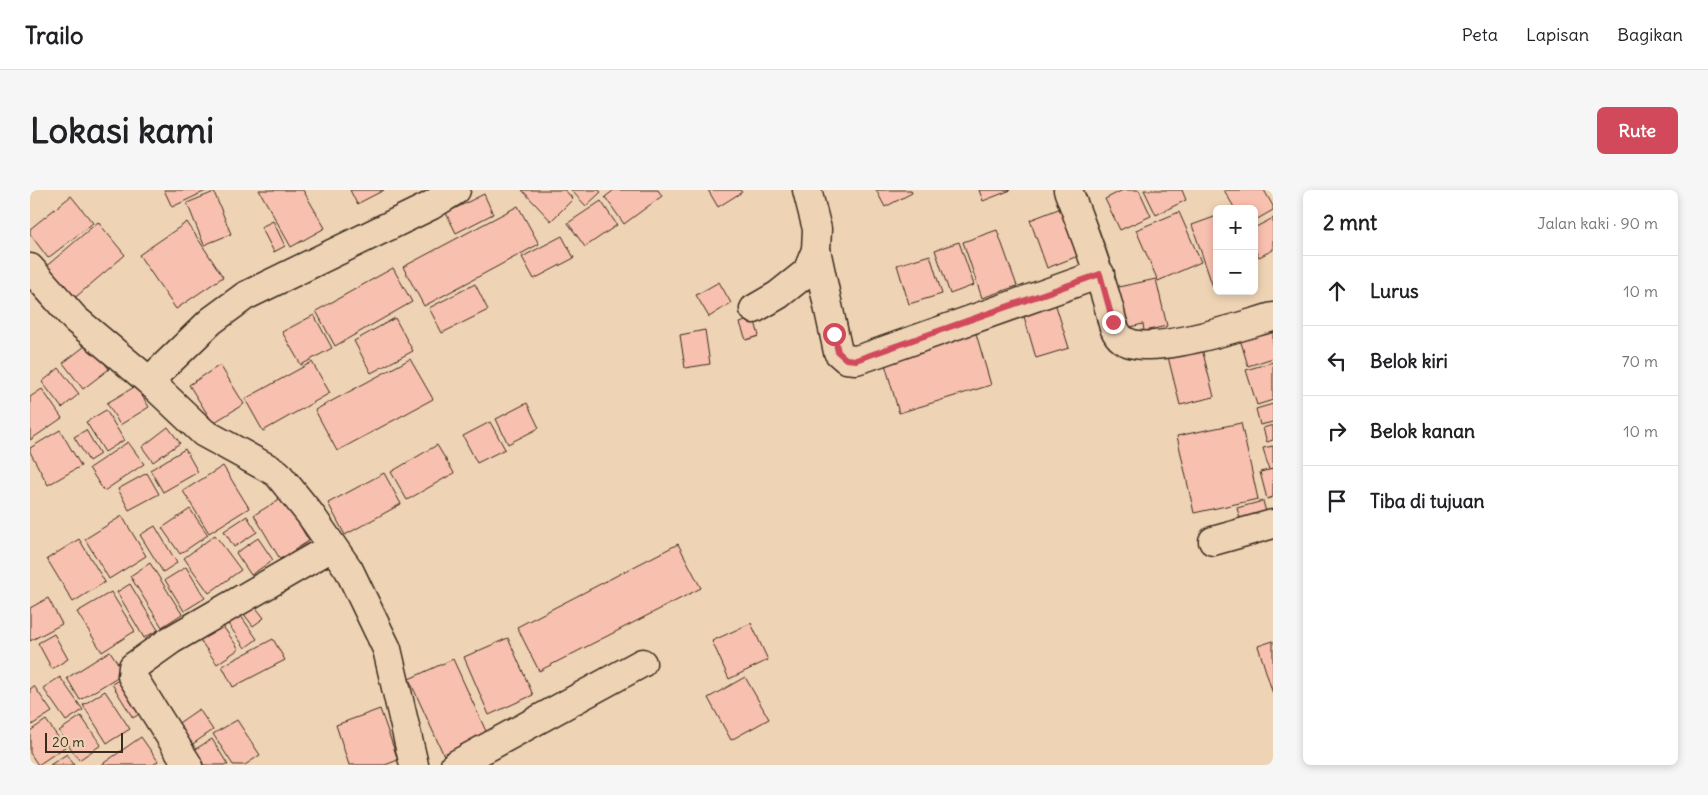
<!DOCTYPE html>
<html lang="id">
<meta charset="utf-8">
<style>
:root{--surface:#fff;--page:#f6f6f6;--text:#202124;--muted:#757577;--line:#e0e0e0;--accent:#d1495b}
body{margin:0;font-family:Delius,sans-serif;background:var(--page);color:var(--text)}
.controls{position:absolute;right:15px;top:15px;display:grid;overflow:hidden;border-radius:8px;box-shadow:0 2px 8px #0003}
.controls button{width:45px;height:45px;display:grid;place-items:center;padding:0;border:0;border-bottom:1px solid var(--line);background:var(--surface);color:var(--text);font:25px sans-serif}
.scale{position:absolute;left:15px;bottom:12px;width:78px;box-sizing:border-box;padding-left:5px;border:2px solid #3b2a1e;border-top:0;font-size:14px;line-height:18px;white-space:nowrap;color:#3b2a1e;-webkit-text-stroke:4px #eed4b5;paint-order:stroke}
.stop{position:absolute;width:15px;height:15px;margin:-11px;border:4px solid #d1495b;border-radius:50%;background:#fff}
.stop.end{background:#d1495b;border-color:#fff;box-shadow:0 1px 5px #0008}
.list{margin:0;padding:0;list-style:none}
h2{display:flex;justify-content:space-between;align-items:center;height:65px;margin:0;padding:0 20px;font-size:21px}
h2 small{font-size:16px;font-weight:400;color:var(--muted)}
.list li{display:grid;grid-template-columns:32px 1fr auto;gap:15px;align-items:center;box-sizing:border-box;height:70px;padding:0 20px;border-top:1px solid var(--line)}
.list b{display:block;font-size:19px;white-space:nowrap}
.list em{font-size:16px;font-style:normal;color:var(--muted)}
.icon{flex:none;width:28px;height:28px;fill:none;stroke:currentColor;stroke-width:2;stroke-linecap:round;stroke-linejoin:round}
.map{position:relative;flex:none;width:1243px;height:575px;overflow:hidden;border-radius:8px}
header{display:flex;align-items:center;gap:30px;box-sizing:border-box;height:70px;padding:0 25px;background:var(--surface);border-bottom:1px solid var(--line)}
header strong{font-size:24px}
nav{display:flex;gap:28px;margin-inline-start:auto;font-size:18px}
.intro{display:flex;align-items:center;justify-content:space-between;box-sizing:border-box;height:120px;padding:0 30px}
h1{margin:0;font-size:35px}
.button{padding:12px 22px;border-radius:8px;background:var(--accent);color:#fff;font-size:18px;font-weight:700}
main{display:flex;gap:30px;padding:0 30px}
aside{flex:1;background:var(--surface);border-radius:8px;box-shadow:0 2px 8px #0003}
.map>svg:first-child{display:block}
</style>
<header>
<strong>Trailo</strong>
<nav><a>Peta</a><a>Lapisan</a><a>Bagikan</a></nav>
</header>
<div class="intro"><h1>Lokasi kami</h1><a class="button">Rute</a></div>
<main>
<div class="map">
<svg width="1243" height="575" viewBox="0 0 1243 575">
<rect width="100%" height="100%" fill="#eed4b5"/>
<filter id="ink" filterUnits="userSpaceOnUse"><feTurbulence type="fractalNoise" baseFrequency=".02" numOctaves="2"/><feDisplacementMap in="SourceGraphic" scale="10" xChannelSelector="R" yChannelSelector="G"/><feConvolveMatrix kernelMatrix="1 2 1 2 8 2 1 2 1" color-interpolation-filters="sRGB"/></filter>
<g filter="url(#ink)">
<g fill="#f8c0af" stroke="#3b2a1e">
<path d="M134,0H178L142,17Z"/>
<path d="M229,0H273L295,38L261,57Z"/>
<path d="M320,0H354L327,14Z"/>
<path d="M492,0H535L543,9L521,31Z"/>
<path d="M541,0H569L571,2L556,16Z"/>
<path d="M584,0H628L632,6L594,34L575,7Z"/>
<path d="M678,0H710L712,2L688,17Z"/>
<path d="M846,0H881L882,3L855,17Z"/>
<path d="M949,0H981L953,11Z"/>
<path d="M1093,0H1109L1121,26L1090,40L1075,9Z"/>
<path d="M1114,0H1152L1156,10L1126,25Z"/>
<path d="M1194,0H1234L1243,16V20L1224,31V19H1205Z"/>
<path d="M184,2L201,44L174,55L157,13Z"/>
<path d="M454,4L463,24L426,43L416,23Z"/>
<path d="M41,6L63,33L18,68L0,44V39Z"/>
<path d="M571,11L587,35L555,57L538,33Z"/>
<path d="M488,16L509,54L394,116L373,77Z"/>
<path d="M1031,18L1048,66L1017,78L1000,30Z"/>
<path d="M1149,22L1171,72L1128,91L1106,40Z"/>
<path d="M1187,26V96L1183,97L1162,35Z"/>
<path d="M1243,28V60L1229,67L1224,58V38Z"/>
<path d="M243,31L255,56L244,62L231,37Z"/>
<path d="M68,32L95,65L41,111L13,79Z"/>
<path d="M157,32L193,87L146,119L109,65Z"/>
<path d="M967,40L987,96L952,108L933,52Z"/>
<path d="M532,46L544,68L504,89L492,67Z"/>
<path d="M929,52L944,95L920,104L905,60Z"/>
<path d="M900,65L912,104L879,114L867,75Z"/>
<path d="M363,78L382,112L305,156L286,121Z"/>
<path d="M1126,89L1137,136L1114,141L1113,134L1087,140L1079,99Z"/>
<path d="M689,92L701,113L679,127L666,105Z"/>
<path d="M445,94L458,120L412,143L399,118Z"/>
<path d="M1023,106L1039,158L1006,168L991,116Z"/>
<path d="M284,125L302,158L271,175L252,142Z"/>
<path d="M365,128L383,161L341,183L324,151Z"/>
<path d="M724,128L729,146L716,150L710,133Z"/>
<path d="M1243,131V168L1218,176L1208,142Z"/>
<path d="M675,140L680,174L655,178L650,145Z"/>
<path d="M945,140L961,195L869,223L853,167Z"/>
<path d="M59,153L79,179L53,199L33,173Z"/>
<path d="M1172,159L1184,207L1150,215L1138,167Z"/>
<path d="M380,169L403,209L307,261L285,220Z"/>
<path d="M282,172L300,203L233,241L215,209Z"/>
<path d="M1243,172V210L1227,215L1216,180Z"/>
<path d="M190,175L214,214L183,233L159,195Z"/>
<path d="M29,178L49,204L32,218L12,192Z"/>
<path d="M106,196L119,217L90,235L77,213Z"/>
<path d="M12,199L32,228L0,250V207Z"/>
<path d="M497,213L509,238L478,254L466,229Z"/>
<path d="M1243,214V232L1230,235L1226,219Z"/>
<path d="M76,220L94,250L75,262L56,232Z"/>
<path d="M460,232L475,259L447,273L433,246Z"/>
<path d="M1211,233L1228,309L1164,323L1147,246Z"/>
<path d="M1243,235V250L1237,252L1233,238Z"/>
<path d="M138,237L150,253L123,272L112,257Z"/>
<path d="M30,240L51,276L18,295L0,262V258Z"/>
<path d="M56,240L70,264L59,271L44,247Z"/>
<path d="M98,252L114,274L74,301L59,278Z"/>
<path d="M407,255L424,283L377,310L361,282Z"/>
<path d="M1243,256V279L1239,280L1233,258Z"/>
<path d="M155,259L168,282L133,302L120,280Z"/>
<path d="M193,276L219,318L179,343L153,301Z"/>
<path d="M1243,279V307L1237,309L1230,282Z"/>
<path d="M117,283L129,304L99,320L88,299Z"/>
<path d="M354,283L371,314L315,345L298,313Z"/>
<path d="M253,307L279,351L250,369L224,325Z"/>
<path d="M1233,311L1239,333L1213,339L1207,318Z"/>
<path d="M160,319L178,345L150,364L132,338Z"/>
<path d="M92,326L116,366L79,389L55,349Z"/>
<path d="M217,326L227,342L204,357L194,341Z"/>
<path d="M125,336L147,373L133,382L110,345Z"/>
<path d="M185,345L211,380L179,403L154,368Z"/>
<path d="M228,348L243,370L221,385L206,363Z"/>
<path d="M49,349L75,392L43,412L17,369Z"/>
<path d="M648,354L671,398L509,481L487,437Z"/>
<path d="M120,373L152,424L132,437L100,386Z"/>
<path d="M156,377L175,408L154,421L135,390Z"/>
<path d="M100,394L128,440L114,448L87,402Z"/>
<path d="M81,402L105,441L72,462L47,422Z"/>
<path d="M18,408L32,434L0,451V418Z"/>
<path d="M221,411L234,428L223,436L210,419Z"/>
<path d="M206,419L227,449L215,458L194,428Z"/>
<path d="M187,428L209,459L187,474L165,443Z"/>
<path d="M721,433L738,470L699,489L682,451Z"/>
<path d="M24,444L38,469L22,479L8,453Z"/>
<path d="M478,448L503,505L459,525L434,467Z"/>
<path d="M243,449L255,470L203,497L192,476Z"/>
<path d="M1243,451V504L1228,456Z"/>
<path d="M80,461L94,483L50,510L37,488Z"/>
<path d="M423,469L460,550L416,570L379,489Z"/>
<path d="M96,486L117,519L103,528L82,494Z"/>
<path d="M30,487L53,520L36,531L13,498Z"/>
<path d="M715,487L739,529L701,550L678,508Z"/>
<path d="M4,496L22,522L0,536V499Z"/>
<path d="M75,501L100,539L77,553L53,515Z"/>
<path d="M169,519L183,540L157,558L143,537Z"/>
<path d="M350,519L368,570L355,575H319L306,535Z"/>
<path d="M51,526L71,555L49,570L29,541Z"/>
<path d="M16,530L35,557L8,575L0,563V541Z"/>
<path d="M207,530L230,565L215,575H203L183,544Z"/>
<path d="M111,547L128,571L123,575H71Z"/>
<path d="M182,549L198,575H167L159,563Z"/>
<path d="M37,564L44,575H20Z"/>
</g>
<g fill="none" stroke-linecap="round" stroke-linejoin="round">
<g stroke="#3b2a1e" stroke-width="31">
<g id="street">
<path d="M1038,0C1053,39 1068,78 1079,118C1082,129 1083,142 1092,149C1117,169 1213,135 1243,127"/>
<path d="M786,60L808,162L816,169L826,170L839,166L1070,84"/>
<path d="M0,78L45,129L119,191L174,243L247,283L280,324L319,380L357,459L384,575"/>
<path d="M724,119L748,105L777,82L786,60L787,39L777,0"/>
<path d="M119,191L181,131L215,106L400,16L426,0"/>
<path d="M1183,351L1243,334"/>
<path d="M158,575L102,486L103,477L141,450L302,357"/>
<path d="M425,575L612,473"/>
</g>
</g>
<use href="#street" stroke="#eed4b5" stroke-width="28"/>
</g>
</g>
<g fill="none" stroke-linecap="round" stroke-linejoin="round" filter="url(#ink)">
<path stroke="#d1495b" stroke-width="6" d="M804,144L808,162L816,169L826,170L1070,84L1083,132"/>
</g>
</svg>
<div class="controls">
<button>+</button>
<button>−</button>
</div>
<div class="scale">20 m</div>
<div class="stop" style="left:804px;top:144px"></div>
<div class="stop end" style="left:1083px;top:132px"></div>
</div>
<aside>
<h2>2 mnt<small>Jalan kaki · 90 m</small></h2>
<ul class="list">
<li><svg class="icon" aria-label="ahead" viewBox="0 0 24 24"><path d="M12 20V5M6 11l6-6 6 6"/></svg><div><b>Lurus</b></div><em>10 m</em></li>
<li><svg class="icon" aria-label="left" viewBox="0 0 24 24"><path d="M17 20v-9H6M10 6l-5 5 5 5"/></svg><div><b>Belok kiri</b></div><em>70 m</em></li>
<li><svg class="icon" aria-label="right" viewBox="0 0 24 24"><path d="M7 20v-9h11M14 6l5 5-5 5"/></svg><div><b>Belok kanan</b></div><em>10 m</em></li>
<li><svg class="icon" aria-label="arrive" viewBox="0 0 24 24"><path d="M6 21V4h12l-3 4 3 4H6"/></svg><div><b>Tiba di tujuan</b></div></li>
</ul>
</aside>
</main>
